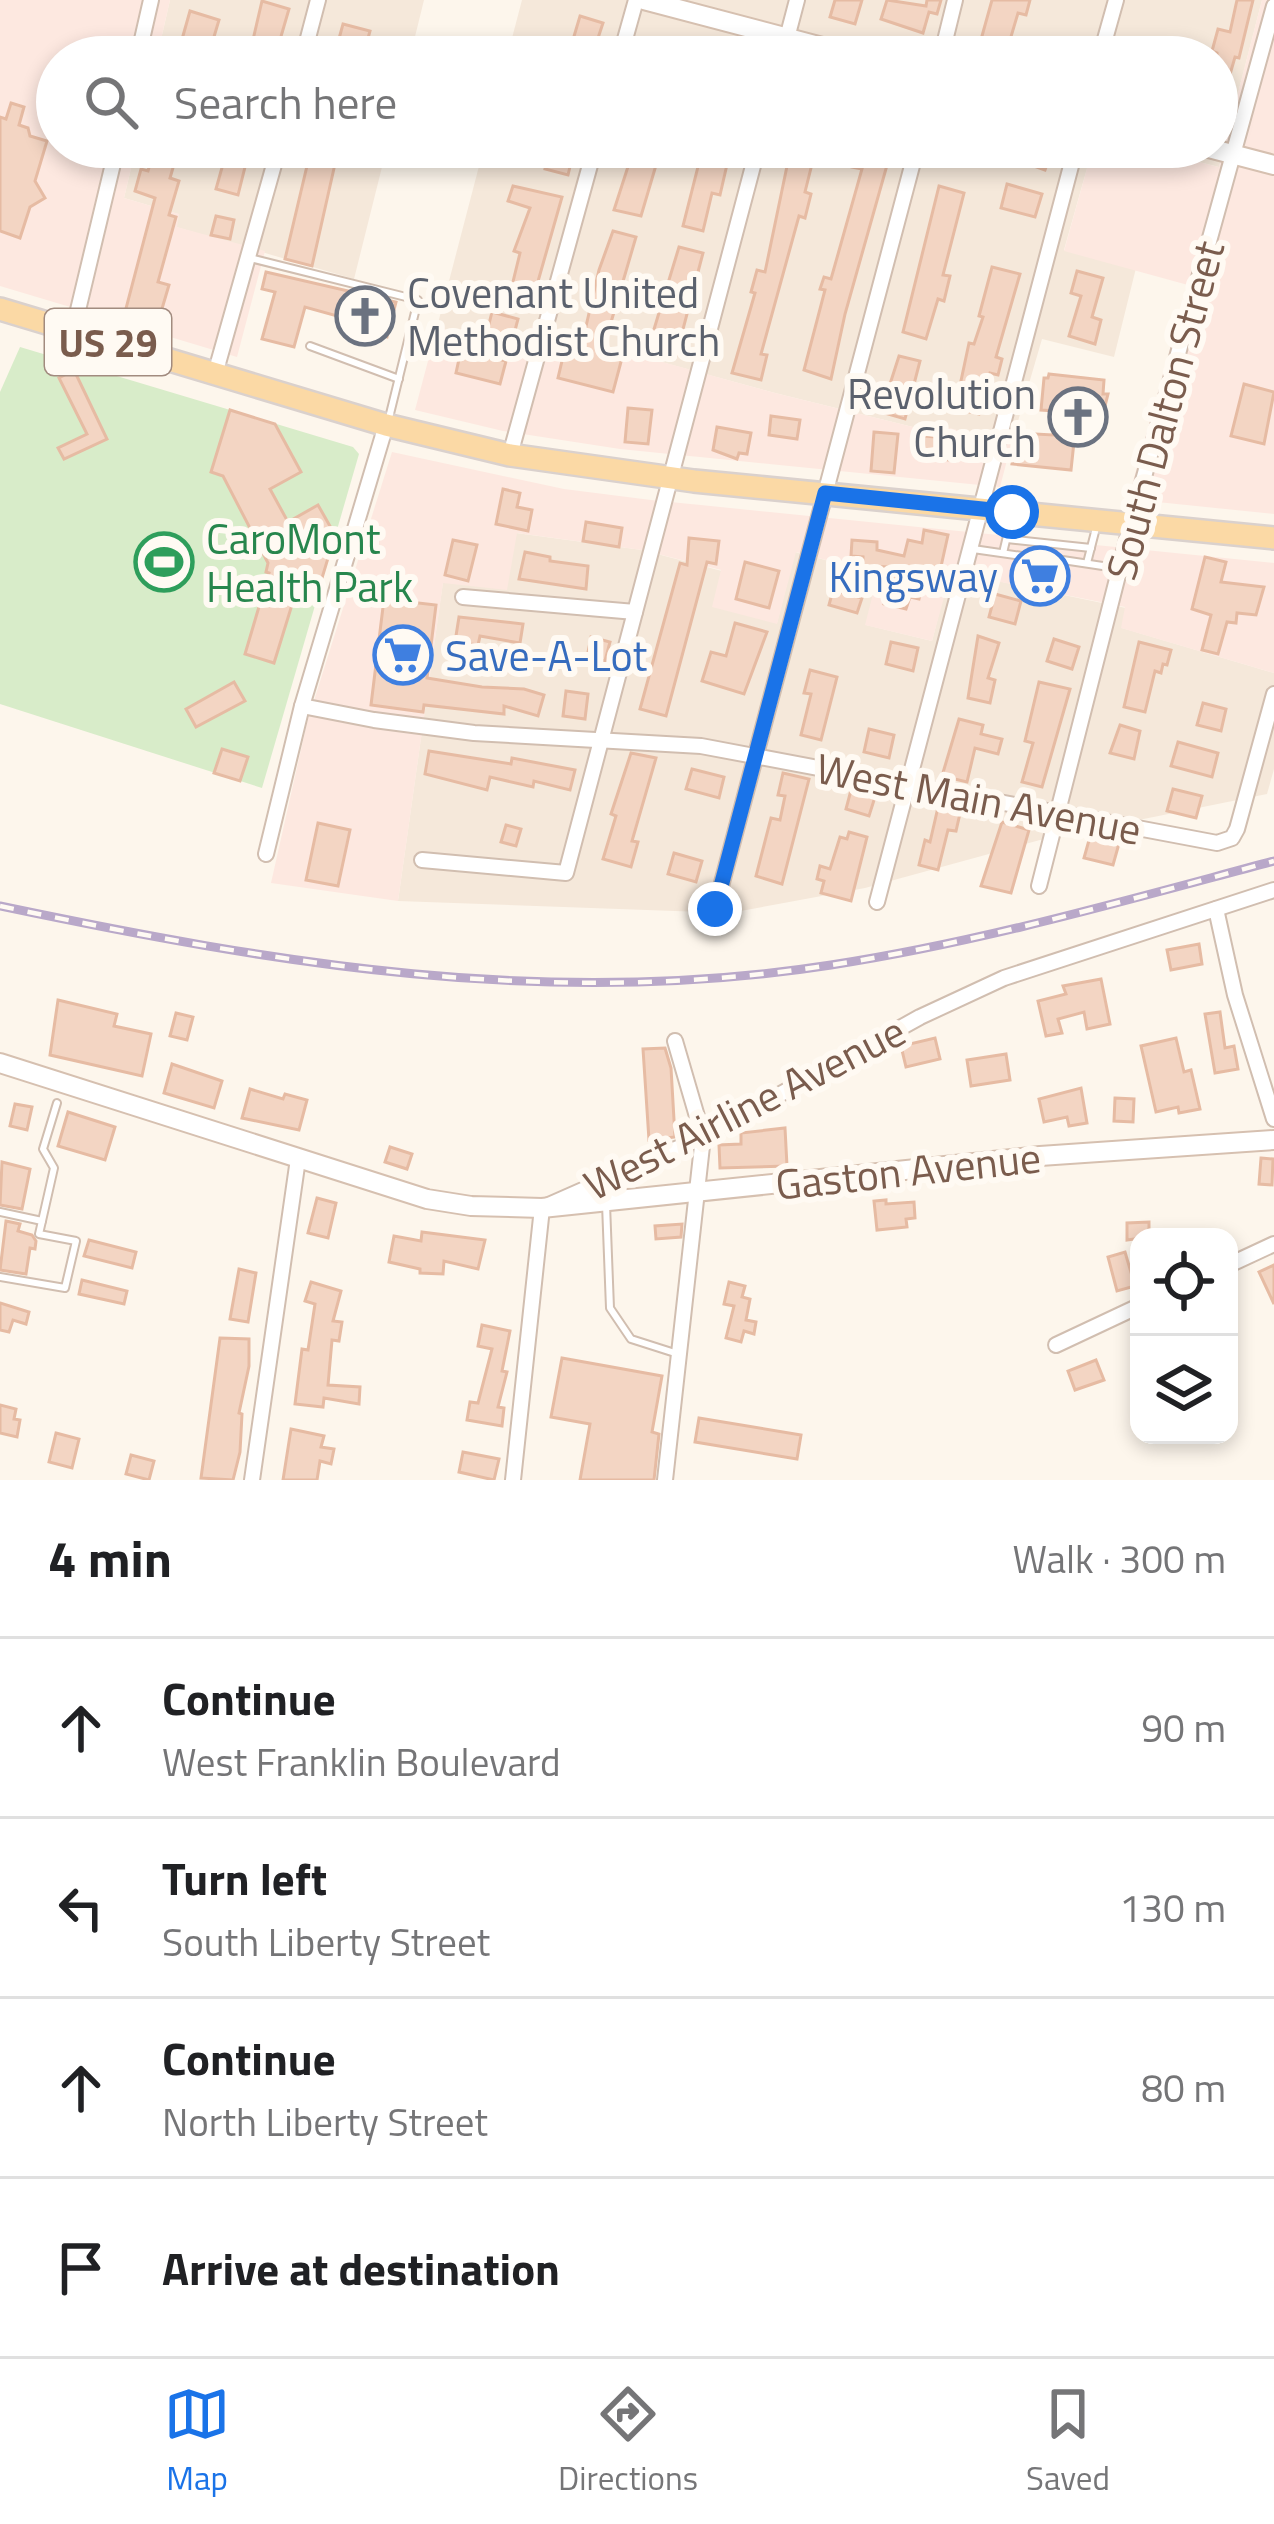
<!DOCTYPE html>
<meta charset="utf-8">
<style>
:root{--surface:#fff;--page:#f6f6f6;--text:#202124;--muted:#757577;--line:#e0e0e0;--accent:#1a73e8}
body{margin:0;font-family:"Titillium Web",sans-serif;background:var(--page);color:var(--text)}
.controls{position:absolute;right:36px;bottom:36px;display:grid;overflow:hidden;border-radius:24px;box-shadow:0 6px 18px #0003}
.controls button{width:108px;height:108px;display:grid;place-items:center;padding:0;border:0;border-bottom:3px solid var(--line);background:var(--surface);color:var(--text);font:60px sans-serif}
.stop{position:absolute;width:36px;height:36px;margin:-27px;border:9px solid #1a73e8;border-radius:50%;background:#fff}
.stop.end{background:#1a73e8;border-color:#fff;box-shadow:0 3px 12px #0008}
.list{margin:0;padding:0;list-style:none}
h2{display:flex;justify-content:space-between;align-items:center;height:156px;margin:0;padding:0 48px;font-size:51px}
h2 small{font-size:39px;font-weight:400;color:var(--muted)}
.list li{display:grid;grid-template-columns:78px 1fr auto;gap:36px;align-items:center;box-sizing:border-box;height:180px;padding:0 48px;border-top:3px solid var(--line)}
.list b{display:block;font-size:45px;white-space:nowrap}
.list p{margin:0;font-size:39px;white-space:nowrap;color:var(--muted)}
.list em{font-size:39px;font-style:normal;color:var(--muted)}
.icon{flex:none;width:66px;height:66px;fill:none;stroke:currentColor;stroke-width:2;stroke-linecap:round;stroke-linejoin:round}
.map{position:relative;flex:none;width:1274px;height:1480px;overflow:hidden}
.search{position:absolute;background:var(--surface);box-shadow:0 6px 18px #0003;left:36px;right:36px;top:36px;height:132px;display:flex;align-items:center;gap:30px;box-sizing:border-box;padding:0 42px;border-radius:66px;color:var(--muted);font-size:45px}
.sheet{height:876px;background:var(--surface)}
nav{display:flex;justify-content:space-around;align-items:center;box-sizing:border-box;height:168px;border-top:3px solid var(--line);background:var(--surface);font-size:33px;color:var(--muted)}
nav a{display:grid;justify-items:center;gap:6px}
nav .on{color:var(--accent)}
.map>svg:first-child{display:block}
</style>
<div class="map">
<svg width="1274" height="1480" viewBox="0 0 1274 1480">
<rect width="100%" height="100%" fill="#fdf6ec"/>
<g fill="#f5e8da">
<path d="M170,0H424L410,57H157Z"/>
<path d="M522,0H1262L1219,167L1139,147H1217V57H507Z"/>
<path d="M136,147H387L354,279L176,227L178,214L124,198Z"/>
<path d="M484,147H1093L1064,250L1136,268L1114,357L1042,339L1011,445L942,426L921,429L775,393L533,327L525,351L437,327Z"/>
<path d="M516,533L642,550L722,571L777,623L795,552L878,574L866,625L932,641L950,571L1126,608L1122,628L1274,673V769L1267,794L1040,840L865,888L730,913L398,901L443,582Z"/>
</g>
<g fill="#fde8e0">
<path d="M0,0H170L157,57H57V147H136L124,198L179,214L177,227L265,251L237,357L0,286Z"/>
<path d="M1262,0H1274V514L1128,499L1188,285L1064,251L1093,147H1139L1219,167Z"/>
<path d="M532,326L775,393L921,429L942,426L1011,445L1000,487L620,449L503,431L415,410L437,327L524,351Z"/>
<path d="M392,452L564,489L651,500L1274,563V673L1121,628L1125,607L951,572L932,641L865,625L878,574L796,552L777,624L712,607L721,570L642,550L517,533L507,590L443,583L398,901L271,883L307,723Z"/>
</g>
<path fill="#d8ecc9" d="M20,347L353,447L359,454L262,788L0,704V392Z"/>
<g fill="#f3d5c3" stroke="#e6bba3" stroke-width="3">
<path d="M835,0H862L855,24L830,17Z"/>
<path d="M887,0L926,6L927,0H941L937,14L929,12L923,33L881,19Z"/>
<path d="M992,0H1030L1026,15L1018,13L1005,57L977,54Z"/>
<path d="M1237,0H1253L1239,58L1235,57L1220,109L1217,108V53L1212,51L1218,29L1230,32Z"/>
<path d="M262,1L289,9L275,57H249Z"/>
<path d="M190,11L219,20L208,57H177Z"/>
<path d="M580,16L603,23L594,50L572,43Z"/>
<path d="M343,24L370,31L364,53L337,46Z"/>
<path d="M665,40L687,46L683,57H660Z"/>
<path d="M1056,45L1089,53L1088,57H1053Z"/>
<path d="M11,103L24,107L19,125L28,128L30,136L47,141L35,181L45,198L30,207L20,238L0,231V117L6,119Z"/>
<path d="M155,147H179L170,178L179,181L169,215L176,217L158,282L169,285L156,329L124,316L155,198L135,191L141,169L148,171Z"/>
<path d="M203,147H250L238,195L216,189L225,157L202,152Z"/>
<path d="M703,147H731L720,195L712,193L703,231L683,226Z"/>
<path d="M791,147L815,152L805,192L811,194L805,218L799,216L761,354L767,355L761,380L732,373L755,293L751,292L757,270L765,272Z"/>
<path d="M856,147L891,151L845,314L831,379L804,370L825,290L820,289L824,277L831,279L862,169L852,167Z"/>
<path d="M958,147H984L979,165L954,158Z"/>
<path d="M1028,147H1053L1045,170L1023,162Z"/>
<path d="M550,148L573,154L568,175L545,169Z"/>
<path d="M634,148L659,155L641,216L614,210Z"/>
<path d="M311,149L337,155L312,266L285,259Z"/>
<path d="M1007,184L1042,194L1035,217L1001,208Z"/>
<path d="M513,186L562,197L533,299L510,294L520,253L514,251L530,208L508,201Z"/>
<path d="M939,186L964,193L943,275L950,276L944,301L938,299L926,339L903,332Z"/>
<path d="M216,216L234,220L230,239L211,235Z"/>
<path d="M613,231L636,237L602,353L622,358L613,392L558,378L566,344L581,348L599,270Z"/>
<path d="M679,247L703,253L676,356L648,349Z"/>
<path d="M992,267L1020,274L996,357L1002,359L998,375L990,373L979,414L955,409L969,343L974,344L983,317L979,316Z"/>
<path d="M1077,271L1103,278L1092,317L1101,320L1095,344L1069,336L1081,296L1071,293Z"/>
<path d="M266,272L396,302L387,337L368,332L370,325L305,307L294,347L262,339L275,292L262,289Z"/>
<path d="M492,312L518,319L513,338L487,332Z"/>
<path d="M461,350L506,361L500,384L456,373Z"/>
<path d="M899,356L920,361L905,419L881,412Z"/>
<path d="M74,370L107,439L64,459L58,448L87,434L59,378Z"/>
<path d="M1049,374L1104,380L1103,394H1108L1100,426L1076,423L1071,470L1012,464L1018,433L1053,435L1055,411L1041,410L1044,378H1048Z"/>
<path d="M1244,384L1274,392L1264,444L1231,436Z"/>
<path d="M628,408L652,410L648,444L625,442Z"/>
<path d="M230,410L275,424L301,472L270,489L288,522L318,505L335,535L319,588L299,582L274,663L245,654L269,573L266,572L268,563L223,476L211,472Z"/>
<path d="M771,416L800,420L797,439L769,435Z"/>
<path d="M717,427L751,433L747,454L739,453L737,459L713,450Z"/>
<path d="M874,432L898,434L894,473L871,471Z"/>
<path d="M924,436L960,439L956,461L921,456Z"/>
<path d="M503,489L520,493L517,507L532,510L528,531L496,524Z"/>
<path d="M586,522L622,528L619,547L583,541Z"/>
<path d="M924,530L948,535L938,580L924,577L919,599L910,597L906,609L884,604L892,572L889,567L863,566V557L851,556L852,540L877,542V550L904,556L908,540L922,543Z"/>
<path d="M689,538L719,541L716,564L707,562L666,716L640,709L680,563L687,565Z"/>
<path d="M453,540L477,545L468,581L445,575Z"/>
<path d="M1030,549L1055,552L1049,559L1057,567L1055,587L1023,584L1025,564L1036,559Z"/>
<path d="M525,552L550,557V561L588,566L586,589L519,579Z"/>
<path d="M1205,557L1226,562L1221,582L1264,587L1256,615L1237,613L1236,623L1227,622L1218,654L1202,650L1211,615L1192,609Z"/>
<path d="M745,562L779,571L769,608L736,599Z"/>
<path d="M833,590L862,598L857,613L829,605Z"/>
<path d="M995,594L1021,601L1015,624L989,617Z"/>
<path d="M384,599L436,605L427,678L482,687L524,689L544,695L538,716L504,706V714L424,705L423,712L371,705Z"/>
<path d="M459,617L523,624L520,643L480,636L478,645L455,642Z"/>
<path d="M735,623L767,632L744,694L702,681L711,652L726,656Z"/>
<path d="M978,636L999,643L988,678L995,680L990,703L968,698Z"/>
<path d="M591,637L610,642L605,661L587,657Z"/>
<path d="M1054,639L1079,647L1072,669L1047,661Z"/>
<path d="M891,642L918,648L913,671L886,664Z"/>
<path d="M1139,642L1171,650L1167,665L1163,664L1161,673L1155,671L1145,712L1124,707Z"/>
<path d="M810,670L837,677L821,740L801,735L811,694L804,693Z"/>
<path d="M234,682L245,701L196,727L186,709Z"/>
<path d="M1039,682L1070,689L1042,787L1022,782L1033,743L1025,741Z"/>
<path d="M566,691L588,694L585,719L563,716Z"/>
<path d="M1203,703L1226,709L1221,731L1197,725Z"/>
<path d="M959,719L983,725L981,734L1002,739L998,754L975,748L967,782L942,776Z"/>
<path d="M1120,725L1140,731L1134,759L1110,753Z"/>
<path d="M869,729L894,735L889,758L864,752Z"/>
<path d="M1178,742L1218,753L1212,777L1171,766Z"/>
<path d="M222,749L248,757L240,781L214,773Z"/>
<path d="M429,751L511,764L512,758L575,770L570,790L534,781L533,787L490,777L487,790L425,774Z"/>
<path d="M631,753L656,758L632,841L638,842L631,867L603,859L616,816L611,814Z"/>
<path d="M692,769L724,777L719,798L686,789Z"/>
<path d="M783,773L809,779L782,884L756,876L771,818L780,820L785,796L778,795Z"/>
<path d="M1173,789L1202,796L1196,818L1167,811Z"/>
<path d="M851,790L875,797L869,816L846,809Z"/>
<path d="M939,803L961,809L956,831L948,830L938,870L919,865L925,840L930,842Z"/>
<path d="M1002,822L1029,830L1011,893L981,886Z"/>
<path d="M318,823L350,830L338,886L306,880Z"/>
<path d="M506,825L521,829L516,846L501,842Z"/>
<path d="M849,832L867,837L851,901L821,893L824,881L817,879L820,866L830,869L840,837L847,839Z"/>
<path d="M1091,833L1120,840L1113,865L1084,858Z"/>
<path d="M674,853L702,861L696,882L668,874Z"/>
<path d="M1199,944L1202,964L1171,970L1167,950Z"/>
<path d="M1101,979L1110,1024L1087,1029L1084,1012L1058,1019L1062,1033L1046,1036L1038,1001L1066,994L1063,986Z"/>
<path d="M58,1000L117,1014L114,1026L151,1034L142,1076L50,1055Z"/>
<path d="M1220,1012L1225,1048L1234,1046L1238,1069L1215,1073L1205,1014Z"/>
<path d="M176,1013L193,1017L187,1040L170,1036Z"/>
<path d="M935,1038L940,1059L906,1067L901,1046Z"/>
<path d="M1176,1038L1184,1072L1191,1070L1200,1109L1179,1113L1178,1107L1156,1112L1141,1046Z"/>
<path d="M665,1048L671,1068L675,1137L649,1140L643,1049Z"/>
<path d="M1006,1054L1010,1080L971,1086L967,1060Z"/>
<path d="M172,1064L222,1081L214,1108L164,1093Z"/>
<path d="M1081,1088L1087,1123L1069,1126L1067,1117L1044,1122L1039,1099Z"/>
<path d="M250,1089L283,1099L285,1094L307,1100L299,1130L242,1118Z"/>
<path d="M1115,1098L1134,1099L1133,1122L1114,1121Z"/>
<path d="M15,1104L32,1107L27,1130L10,1126Z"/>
<path d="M68,1112L115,1127L105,1160L58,1146Z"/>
<path d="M785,1128L787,1166L720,1168L719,1145L741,1144V1133Z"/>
<path d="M390,1147L412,1154L407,1169L385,1162Z"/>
<path d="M1261,1158L1273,1159L1272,1185L1259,1184Z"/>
<path d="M2,1162L30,1169L22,1209L0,1205Z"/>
<path d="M317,1198L336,1203L328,1238L308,1233Z"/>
<path d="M886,1200V1204L914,1202L915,1218L906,1219L907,1227L877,1230L874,1201Z"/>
<path d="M6,1221L20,1224L18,1231L32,1235L36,1241L35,1249L30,1248L26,1274L0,1270Z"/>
<path d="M1149,1222V1237L1127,1240V1223Z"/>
<path d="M682,1224L681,1237L656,1239L655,1226Z"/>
<path d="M422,1232L485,1240L478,1269L444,1261L443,1274L420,1273V1269L389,1262L394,1236L421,1241Z"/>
<path d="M89,1240L136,1252L132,1268L84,1256Z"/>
<path d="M1125,1252L1135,1286L1117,1291L1108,1257Z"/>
<path d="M1274,1265V1304L1259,1272Z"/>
<path d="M239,1269L256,1273L248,1322L230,1319Z"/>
<path d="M82,1280L127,1291L124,1304L79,1294Z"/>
<path d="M311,1282L341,1291L333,1321L342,1322L339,1341L332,1340L328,1385L360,1387L359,1404L324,1398L323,1407L295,1404L302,1349L308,1350L315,1304L305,1301Z"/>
<path d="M729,1282L745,1286L742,1297L750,1299L746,1320L756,1322L754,1334L744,1331L741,1342L726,1338L734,1306L724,1304Z"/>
<path d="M0,1303L29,1312L26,1324L13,1320L9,1332L0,1330Z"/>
<path d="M482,1325L510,1331L502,1371L507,1372L498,1407L504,1408L502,1426L467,1420L470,1402L478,1403L492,1349L478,1346Z"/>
<path d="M220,1338L249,1339V1366L239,1413L242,1414L240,1452L233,1480L201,1478Z"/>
<path d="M562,1358L662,1376L652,1432L659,1434L654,1480H580L590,1424L551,1417Z"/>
<path d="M1096,1360L1104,1380L1075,1390L1068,1371Z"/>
<path d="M0,1405L16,1409L14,1419L20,1420L17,1437L0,1433Z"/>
<path d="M699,1418L801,1435L797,1459L695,1442Z"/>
<path d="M291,1429L324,1436L321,1447L334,1449L331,1464L320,1461L317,1480H283Z"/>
<path d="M56,1433L79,1439L72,1468L49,1462Z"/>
<path d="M463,1452L499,1459L494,1480L459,1472Z"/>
<path d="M131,1455L154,1461L149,1480L126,1474Z"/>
</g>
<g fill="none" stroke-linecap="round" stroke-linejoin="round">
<g stroke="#d1beb0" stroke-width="10">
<g id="lane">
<path d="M250,258L418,300L388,422"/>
<path d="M310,346L399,379"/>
<path d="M1007,539L1091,548"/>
<path d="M973,549L1029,557"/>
<path d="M1003,553L1012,515"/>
<path d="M1056,559L1116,568"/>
<path d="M1087,563L1097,524"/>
<path d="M606,1204L610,1308L631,1339L678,1354"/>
<path d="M0,1212L42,1221L54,1168L43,1149L57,1103"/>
<path d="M0,1277L65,1288L76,1241L39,1234L42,1221"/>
</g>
</g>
<g stroke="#d1beb0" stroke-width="18">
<g id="street">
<path d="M138,57L151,0"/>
<path d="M303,57L318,0"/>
<path d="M620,57L636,0"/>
<path d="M782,57L797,0"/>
<path d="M941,57L955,0"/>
<path d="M1100,57L1116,0"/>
<path d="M73,331L117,147"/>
<path d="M215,374L279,147"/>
<path d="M510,455L595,147"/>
<path d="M463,597L635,612"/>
<path d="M302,706L374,720L474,733L701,746L1217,843L1232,838L1237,829L1274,694"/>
<path d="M266,854L302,706L386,425"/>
<path d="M422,860L566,873L758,147"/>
<path d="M1039,886L1131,524L1274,6"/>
<path d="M877,902L1076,147"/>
<path d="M715,909L917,147"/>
<path d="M1216,909L1235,995L1274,1119"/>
<path d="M1229,1265L1274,1244"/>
<path d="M1056,1345L1139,1306"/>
<path d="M252,1480L298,1159"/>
<path d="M513,1480L542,1208L703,1137L920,1017L1004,978L1274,890"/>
<path d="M665,1480L703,1137L675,1041"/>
</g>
</g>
<g stroke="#d6c0b0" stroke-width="22">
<g id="secondary">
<path d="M644,0L860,57"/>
<path d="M1205,147L1274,165"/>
<path d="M0,1063L427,1199L471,1206L542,1208L1040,1156L1274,1140"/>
</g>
</g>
<g stroke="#dad1cd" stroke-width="26">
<path id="primary" d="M0,309L386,425L510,455L694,481L1274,538"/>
</g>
<use href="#lane" stroke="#fff" stroke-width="6"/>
<use href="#street" stroke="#fff" stroke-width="14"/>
<use href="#secondary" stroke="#fff" stroke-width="18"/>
<use href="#primary" stroke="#fbd9a5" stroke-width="21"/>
<g stroke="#b9a8c9" stroke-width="9">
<path id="rail" d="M0,906C277,964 547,1009 831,965C981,942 1127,900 1274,861"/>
</g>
<use href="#rail" stroke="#fffaf3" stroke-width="4.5" stroke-dasharray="14" stroke-linecap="butt"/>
</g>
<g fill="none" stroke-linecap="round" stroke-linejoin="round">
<path stroke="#1a73e8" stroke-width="15" d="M715,909L825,493L1012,512"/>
</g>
<defs>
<g id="church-ring" transform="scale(3)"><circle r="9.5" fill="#fffaf3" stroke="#6b7280" stroke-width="1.5"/><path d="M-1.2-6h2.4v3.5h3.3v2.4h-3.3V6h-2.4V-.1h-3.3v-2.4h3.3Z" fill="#6b7280"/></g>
<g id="stadium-ring" transform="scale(3)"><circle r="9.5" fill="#fffaf3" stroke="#2e9e5b" stroke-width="1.5"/><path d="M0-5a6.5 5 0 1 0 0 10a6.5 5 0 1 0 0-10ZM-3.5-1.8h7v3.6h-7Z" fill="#2e9e5b"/></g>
<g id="supermarket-ring" transform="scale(3)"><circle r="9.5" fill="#fffaf3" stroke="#3f7fe0" stroke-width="1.5"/><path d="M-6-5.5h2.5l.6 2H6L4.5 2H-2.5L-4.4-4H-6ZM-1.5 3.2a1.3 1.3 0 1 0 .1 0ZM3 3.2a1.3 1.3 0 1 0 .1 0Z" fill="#3f7fe0"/></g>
</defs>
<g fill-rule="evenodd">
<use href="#church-ring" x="365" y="316"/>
<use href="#church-ring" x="1078" y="417"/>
<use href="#stadium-ring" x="164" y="562"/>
<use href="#supermarket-ring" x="1040" y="576"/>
<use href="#supermarket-ring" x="403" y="655"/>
</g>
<g text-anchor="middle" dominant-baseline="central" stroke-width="12" stroke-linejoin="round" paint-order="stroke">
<rect fill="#fffaf3" stroke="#a28b7f" stroke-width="3" x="45" y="309" width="126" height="66" rx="9"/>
<g font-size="39" font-weight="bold" fill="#7a5c4d">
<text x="108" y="342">US 29</text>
</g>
<g font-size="42" fill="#5b616d" stroke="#fffaf3" text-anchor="start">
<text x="407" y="292">Covenant United<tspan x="407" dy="48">Methodist Church</tspan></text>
<text x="1036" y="393" text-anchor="end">Revolution<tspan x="1036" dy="48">Church</tspan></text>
</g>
<g font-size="42" fill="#7a5c4d" stroke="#fffaf3">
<text transform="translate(1164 410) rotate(-75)">South Dalton Street</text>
<text transform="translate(979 798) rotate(11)">West Main Avenue</text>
<text transform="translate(744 1107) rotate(-27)">West Airline Avenue</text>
<text transform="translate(908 1170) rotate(-6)">Gaston Avenue</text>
</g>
<g font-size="42" fill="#27864d" stroke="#fffaf3" text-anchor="start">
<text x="206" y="538">CaroMont<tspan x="206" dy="48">Health Park</tspan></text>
</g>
<g font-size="42" fill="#366cbe" stroke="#fffaf3" text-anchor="end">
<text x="998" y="576">Kingsway</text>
<text x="445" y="655" text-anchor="start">Save-A-Lot</text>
</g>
</g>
</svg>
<div class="controls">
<button><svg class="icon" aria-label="locate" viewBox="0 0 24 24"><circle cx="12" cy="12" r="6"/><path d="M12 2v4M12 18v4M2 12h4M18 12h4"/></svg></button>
<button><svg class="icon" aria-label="layers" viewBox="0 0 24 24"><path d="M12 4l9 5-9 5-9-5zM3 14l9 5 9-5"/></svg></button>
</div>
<div class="stop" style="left:1012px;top:512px"></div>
<div class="stop end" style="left:715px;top:909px"></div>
<div class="search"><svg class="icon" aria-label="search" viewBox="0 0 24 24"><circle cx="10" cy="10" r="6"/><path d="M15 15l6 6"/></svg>Search here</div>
</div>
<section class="sheet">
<h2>4 min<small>Walk · 300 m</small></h2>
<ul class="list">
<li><svg class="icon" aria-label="ahead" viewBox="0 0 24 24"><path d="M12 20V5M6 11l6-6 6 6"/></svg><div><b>Continue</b><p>West Franklin Boulevard</p></div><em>90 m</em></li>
<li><svg class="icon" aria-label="left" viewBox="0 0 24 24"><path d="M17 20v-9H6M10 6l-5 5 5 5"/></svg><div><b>Turn left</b><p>South Liberty Street</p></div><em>130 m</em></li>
<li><svg class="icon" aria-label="ahead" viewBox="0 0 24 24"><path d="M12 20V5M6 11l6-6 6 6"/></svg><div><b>Continue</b><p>North Liberty Street</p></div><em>80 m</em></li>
<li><svg class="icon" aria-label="arrive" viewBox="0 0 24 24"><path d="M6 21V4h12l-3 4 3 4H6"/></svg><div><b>Arrive at destination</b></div></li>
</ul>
</section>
<nav>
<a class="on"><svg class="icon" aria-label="map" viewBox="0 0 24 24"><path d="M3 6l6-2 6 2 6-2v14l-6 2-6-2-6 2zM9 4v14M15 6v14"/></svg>Map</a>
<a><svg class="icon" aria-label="directions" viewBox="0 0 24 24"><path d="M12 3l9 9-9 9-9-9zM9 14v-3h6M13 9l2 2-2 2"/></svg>Directions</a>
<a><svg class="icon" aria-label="saved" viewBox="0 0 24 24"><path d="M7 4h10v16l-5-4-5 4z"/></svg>Saved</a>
</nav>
